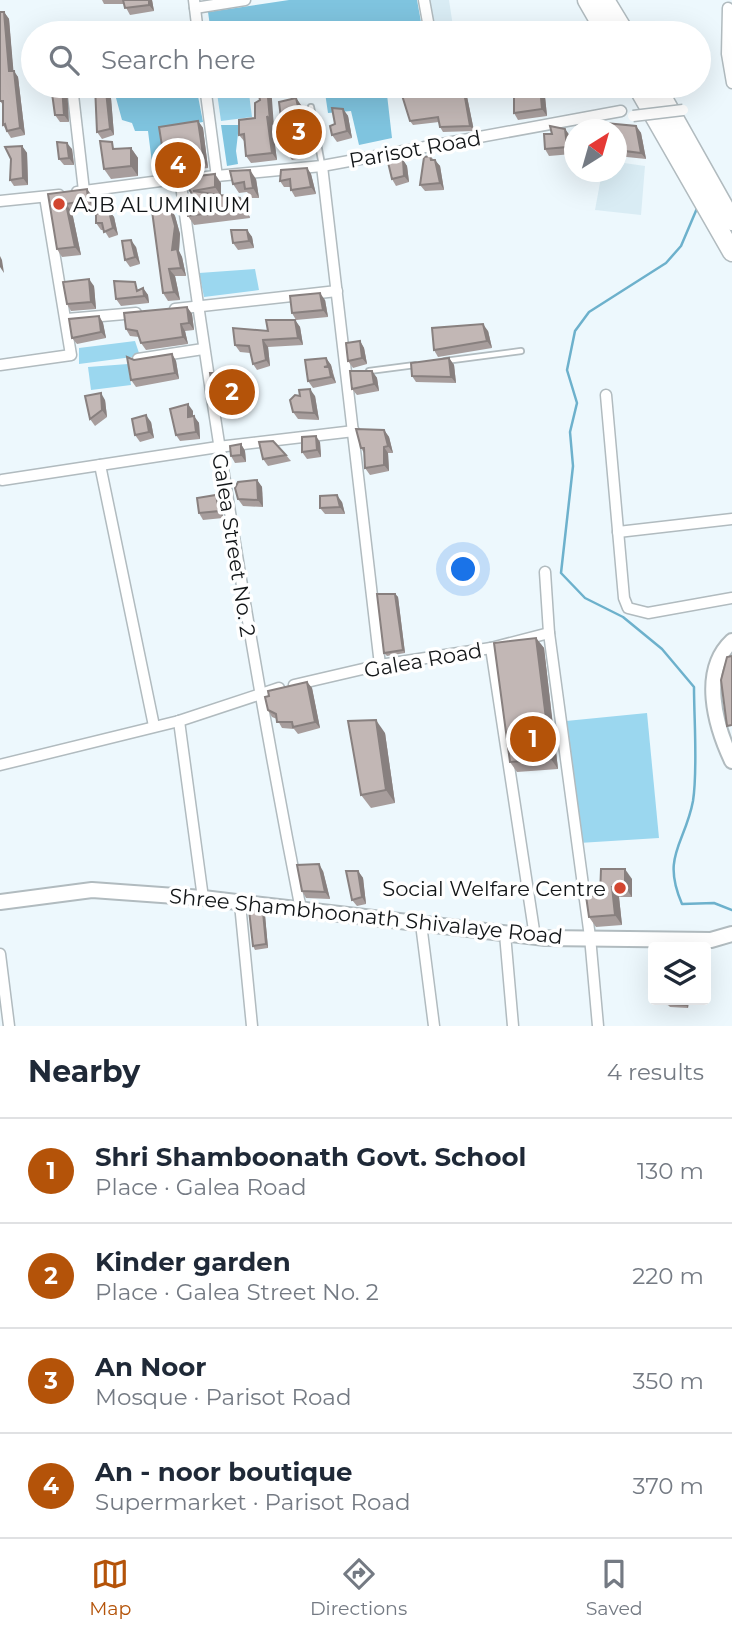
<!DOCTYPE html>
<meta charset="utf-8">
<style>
:root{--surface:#fff;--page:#f2f2f3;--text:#1f2937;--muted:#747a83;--line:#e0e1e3;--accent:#b45309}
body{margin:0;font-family:Montserrat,sans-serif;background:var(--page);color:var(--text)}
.controls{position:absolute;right:21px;bottom:21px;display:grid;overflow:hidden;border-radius:7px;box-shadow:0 7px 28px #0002}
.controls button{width:63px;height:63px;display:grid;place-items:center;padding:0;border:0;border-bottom:2px solid var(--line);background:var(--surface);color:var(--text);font:35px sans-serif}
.compass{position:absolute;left:564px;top:119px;width:63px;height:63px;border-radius:50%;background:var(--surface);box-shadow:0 7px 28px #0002;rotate:37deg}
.you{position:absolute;left:464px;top:570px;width:24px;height:24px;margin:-18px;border:5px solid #fff;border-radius:50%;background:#1a73e8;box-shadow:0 0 0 10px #1a73e833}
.badge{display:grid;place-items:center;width:46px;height:46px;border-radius:50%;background:var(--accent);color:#fff;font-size:23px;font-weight:700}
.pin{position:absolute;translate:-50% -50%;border:4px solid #fff;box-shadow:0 2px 7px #0006}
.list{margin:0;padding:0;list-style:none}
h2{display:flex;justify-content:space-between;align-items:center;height:91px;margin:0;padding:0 28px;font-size:30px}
h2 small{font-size:23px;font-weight:400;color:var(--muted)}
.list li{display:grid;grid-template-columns:46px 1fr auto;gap:21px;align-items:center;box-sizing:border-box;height:105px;padding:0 28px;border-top:2px solid var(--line)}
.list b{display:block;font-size:26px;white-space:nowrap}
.list p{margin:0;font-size:23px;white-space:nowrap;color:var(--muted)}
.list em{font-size:23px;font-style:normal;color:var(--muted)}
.icon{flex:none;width:38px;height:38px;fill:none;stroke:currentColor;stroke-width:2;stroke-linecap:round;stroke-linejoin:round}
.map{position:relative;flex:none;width:732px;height:1026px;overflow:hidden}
.search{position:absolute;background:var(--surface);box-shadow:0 7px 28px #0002;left:21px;right:21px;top:21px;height:77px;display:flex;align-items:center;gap:18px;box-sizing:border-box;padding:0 24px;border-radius:38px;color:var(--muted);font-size:26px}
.sheet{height:511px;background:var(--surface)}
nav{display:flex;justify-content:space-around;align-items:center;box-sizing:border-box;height:98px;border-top:2px solid var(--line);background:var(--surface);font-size:19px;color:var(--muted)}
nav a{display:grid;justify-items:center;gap:4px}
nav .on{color:var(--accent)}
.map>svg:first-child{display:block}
</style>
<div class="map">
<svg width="732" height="1026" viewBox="0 0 732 1026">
<rect width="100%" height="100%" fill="#edf8fd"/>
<g fill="#d9ecf4">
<path d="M422,0H449L454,33H425Z"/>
<path d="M617,162L645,166L641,215L595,210L602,172H616Z"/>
</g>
<g fill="#9bd7ef">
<path d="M216,86H248L252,117L221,121Z"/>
<path d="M255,269L259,290L204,297L199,273Z"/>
<path d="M135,341L140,356L79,364V348Z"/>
<path d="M128,364L131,385L91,390L88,367Z"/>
<path d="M647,713L659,838L579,843L566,721Z"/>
</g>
<g fill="#7fc4df">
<path d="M289,0H417L423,33H211L208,12Z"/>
<path d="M130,86H196L203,122L160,129L164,171H153L148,131H135L132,123L122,120L116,98L131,95Z"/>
<path d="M324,86H386L392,138L359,145L351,111L328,113Z"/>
<path d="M221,125H239L236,151L238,164L227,166Z"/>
</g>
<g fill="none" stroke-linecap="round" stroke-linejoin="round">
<path stroke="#6db1cc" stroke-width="2.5" d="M698,206L681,246L666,263L589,312L575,331L567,370L577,403L570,432L573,466L561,573L585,598L623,617L662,649L694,687C694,721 698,769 693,801C685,844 661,856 682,904L714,903L732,910"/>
<g stroke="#b1bbbf" stroke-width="8">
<g id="lane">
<path d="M311,107L322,165"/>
<path d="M445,361L521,351"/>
<path d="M369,371L415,365"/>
</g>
</g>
<g stroke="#b1bbbf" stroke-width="13">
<g id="street">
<path d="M194,0L198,33"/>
<path d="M424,0L430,33"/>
<path d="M195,8L245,0"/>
<path d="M728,8L727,54L732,83"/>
<path d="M72,86L84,191"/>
<path d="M205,86L217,177"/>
<path d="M322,166L380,665"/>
<path d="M206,177L322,166L621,111"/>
<path d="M180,178C214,424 253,667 301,910"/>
<path d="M77,192L183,178"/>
<path d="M0,201L59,195"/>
<path d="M175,309L337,291"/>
<path d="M67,319L136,313"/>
<path d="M138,359L203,349"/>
<path d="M0,365L71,355L45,197"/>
<path d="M606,395L624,598L628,608L648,613L732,598"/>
<path d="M100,465L154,726"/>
<path d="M2,480L218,447L354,431"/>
<path d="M618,532L732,519"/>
<path d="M545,572L549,633L590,937L598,1026"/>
<path d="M491,648L535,937"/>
<path d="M294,685L380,665L491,648L549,633"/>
<path d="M179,721L203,898"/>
<path d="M0,765L179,721L279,688"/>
<path d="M240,904L252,1026"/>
<path d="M421,924L434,1026"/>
<path d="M505,934L513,1026"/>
<path d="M0,954L9,1026"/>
</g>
</g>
<g stroke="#b1bbbf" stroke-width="18">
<g id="secondary">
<path d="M732,641C700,671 715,725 732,761"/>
<path d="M0,902L92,890L203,898L545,938L711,940L732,934"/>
</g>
</g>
<g stroke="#b1bbbf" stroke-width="21">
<g id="highway">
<path d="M587,0L606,33"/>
<path d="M605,0L625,33"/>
<path d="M637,86L732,252"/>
<path d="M656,86L732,221"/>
</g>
</g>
<use href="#lane" stroke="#fff" stroke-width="4.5"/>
<use href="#street" stroke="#fff" stroke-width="10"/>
<use href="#secondary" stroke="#fff" stroke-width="14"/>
<use href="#highway" stroke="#fff" stroke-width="18"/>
<g stroke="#b1bbbf" stroke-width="13" stroke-linecap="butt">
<path id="street-bridge" d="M633,116L683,110"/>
</g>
<use href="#street-bridge" stroke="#fff" stroke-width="10"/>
</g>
<g fill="#a79d9c">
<path d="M102,0H152L154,11L130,15L124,4H104Z"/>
<path d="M4,12L9,19L13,71L18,77L25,135L11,138L3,125V105L0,101Z"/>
<path d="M51,86L69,122H60L55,115Z"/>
<path d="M95,86H126L127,94L111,98L114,135L102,139L97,132Z"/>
<path d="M439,86H465L474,131L443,132L440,127L439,122L413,125L410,121Z"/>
<path d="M544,87L547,116L518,120L514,113Z"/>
<path d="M296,98L303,108L312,146L309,156L292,160L285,150Z"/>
<path d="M260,100L274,127L272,124L277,160L251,163L246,156L244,141L239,135L255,118Z"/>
<path d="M343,109L348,116L352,138L337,142L332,135L335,124Z"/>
<path d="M198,121L203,128L208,168L170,172L165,165Z"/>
<path d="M636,126L641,133L646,159L617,156V130Z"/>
<path d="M565,129L570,136L572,154L549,156L545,149L552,134Z"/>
<path d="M22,146L27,153L28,185L14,186L10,180Z"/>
<path d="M116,148H131L138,158V176L111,179L104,169Z"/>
<path d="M72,149L74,165H64L59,159Z"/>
<path d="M398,153L407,166L409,182L396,186L392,179Z"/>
<path d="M430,156L440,166L444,190L425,191L420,185Z"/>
<path d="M307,168L311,174L316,194L295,197L291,190L290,187H284L280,181Z"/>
<path d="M182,178L221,183V195L246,207L250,218L194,225L188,216L194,197Z"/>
<path d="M256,179L259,198H252L247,192L239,193L233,184Z"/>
<path d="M48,194L93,197L94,208L72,212L81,255L62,257L57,249Z"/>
<path d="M170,208L175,216L180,234L179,251L182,257L186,276H175L180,300L168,301L163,293Z"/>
<path d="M109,211L114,217L118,235L109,238L104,230H101L96,223Z"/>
<path d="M247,230L252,237L254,248L238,250L233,243Z"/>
<path d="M136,247L140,264L130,267L125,260Z"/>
<path d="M94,286L96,309L71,311L67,304Z"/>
<path d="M143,288L148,295L149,303L121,306L116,299L139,289V290Z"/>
<path d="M325,300L328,317L296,320L292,313Z"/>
<path d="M187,307L192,314L194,330L185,331L188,344L146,350L141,343L139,337L130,336L126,329Z"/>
<path d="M99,316L103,323L106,338L77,344L72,338Z"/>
<path d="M295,320L300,327L303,345L268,347L270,366L257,370L253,364L250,353L240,352L235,345Z"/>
<path d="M488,331L492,348L438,357L434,350Z"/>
<path d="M360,341L364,348L367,364L353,368L348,361Z"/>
<path d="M172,354L176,361L179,379L136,387L131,380Z"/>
<path d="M326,358L331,365L336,383L313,388L308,381Z"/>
<path d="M449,358L454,365L456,383L416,382L412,376Z"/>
<path d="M372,371L377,378L379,391L357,395L352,389Z"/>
<path d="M247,383L250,401L220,403L213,393Z"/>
<path d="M300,396H315L319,420L298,419L293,412Z"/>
<path d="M105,400L107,417L95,426L90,419Z"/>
<path d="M193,411V416L199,423L200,439L180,441L176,435Z"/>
<path d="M151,422L154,438L140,442L135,435Z"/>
<path d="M384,430L389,437L393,453H388L389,471L370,475L365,468L364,453L361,448Z"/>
<path d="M320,442L321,457L307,459L302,452Z"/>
<path d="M241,444L245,451L246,462L235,463L231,456Z"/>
<path d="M286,455L291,461L268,466L263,459Z"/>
<path d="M257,480L262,487L263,507L243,506L238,499Z"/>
<path d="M216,495L221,501L223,518L203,520L199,513Z"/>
<path d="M342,502L345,514H325L320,508Z"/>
<path d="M395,594L398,597L405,653L387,656L384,653Z"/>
<path d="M536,638L544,648L558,769L517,772L510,762Z"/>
<path d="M307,682L312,688L320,728L298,734L294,729L282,728L277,719L272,717L268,710Z"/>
<path d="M385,733L395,803L371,808L361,795Z"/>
<path d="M601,869L632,879V897H619L622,925L596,927L589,917L600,896Z"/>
<path d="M323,871L330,899L306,898L302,891Z"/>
<path d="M358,871L363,878L366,904L357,906L352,900Z"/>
<path d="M265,915L268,948L255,950L253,946Z"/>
<path d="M689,1000L688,1008L670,1007L667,1004Z"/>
</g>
<g fill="#88807f">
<path d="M149,0H152L154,11L149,5Z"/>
<path d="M4,12L9,19L14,77L9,71Z"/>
<path d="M166,23L171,30V33H166Z"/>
<path d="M14,71L18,77L25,135L20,128Z"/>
<path d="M62,86H67L69,122L64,115Z"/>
<path d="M122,86H126L127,94L122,88Z"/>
<path d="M267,86H271L274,127L272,124L277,160L272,153L267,116Z"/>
<path d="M463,86L465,87L474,131L470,126Z"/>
<path d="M540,86L544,87L547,116L542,109Z"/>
<path d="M106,91L111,98L114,135L110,129Z"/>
<path d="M296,98L303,108L312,146L309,156L302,146Z"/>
<path d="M343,109L348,116L352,138L347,131Z"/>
<path d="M198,121L203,128L208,168L204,161Z"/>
<path d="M636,126L641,133L646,159L641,153Z"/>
<path d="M565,129L570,136L572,154L567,147Z"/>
<path d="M67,143L72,149L74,165L69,158Z"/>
<path d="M22,146L27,153L28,185L23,178Z"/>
<path d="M131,148L138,158V176L131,166Z"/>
<path d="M403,160L407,166L409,182L404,176Z"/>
<path d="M435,160L440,166L444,190L440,183Z"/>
<path d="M307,168L311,174L316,194L311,187Z"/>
<path d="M250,170L256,179L259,198L253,188Z"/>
<path d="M215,174L221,183V196L215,187Z"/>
<path d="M87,189L93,197L94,208L88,200Z"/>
<path d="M240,198L246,207L250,218L243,209Z"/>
<path d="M66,204L72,212L81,255L75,247Z"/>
<path d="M170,208L175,216L180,234L179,251L182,257L186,276L181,268L172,250Z"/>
<path d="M109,211L114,217L118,235L113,228Z"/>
<path d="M247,230L252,237L254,248L249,241Z"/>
<path d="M131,240L136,247L140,264L135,257Z"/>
<path d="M0,256L2,260L4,273L0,267Z"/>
<path d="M169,269L175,276L180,300L174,292Z"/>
<path d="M89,279L94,286L96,309L91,302Z"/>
<path d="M143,288L148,295L149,303L144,296Z"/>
<path d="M320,293L325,300L328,317L323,310Z"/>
<path d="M187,307L192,314L194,330L189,323Z"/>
<path d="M99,316L103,323L106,338L101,332Z"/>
<path d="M295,320L300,327L303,345L298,338Z"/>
<path d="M181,324L185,331L188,344L183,337Z"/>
<path d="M483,324L488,331L492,348L487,341Z"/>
<path d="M263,340L268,347L270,366L266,360Z"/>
<path d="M360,341L364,348L367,364L362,358Z"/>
<path d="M172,354L176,361L179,379L175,373Z"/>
<path d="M326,358L331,365L333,373L328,366Z"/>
<path d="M449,358L454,365L456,383L451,377Z"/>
<path d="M329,367L333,374L336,383L331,377Z"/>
<path d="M372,371L377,378L379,391L374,384Z"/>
<path d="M240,373L247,383L250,401L243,391Z"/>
<path d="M310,389L315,396L319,420L314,413Z"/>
<path d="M101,393L105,400L107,417L102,410Z"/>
<path d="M188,404L193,411V423L188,417Z"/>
<path d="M146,415L151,422L154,438L149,432Z"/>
<path d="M194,416L199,423L200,439L196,432Z"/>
<path d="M384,430L389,437L393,453L388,446Z"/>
<path d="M316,436L320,442L321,457L317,450Z"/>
<path d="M241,444L245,451L246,462L241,455Z"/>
<path d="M384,447L388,453L389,471L384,465Z"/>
<path d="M257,480L262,487L263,507L258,500Z"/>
<path d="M216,495L221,501L223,518L219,511Z"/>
<path d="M337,495L342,502L345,514L340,507Z"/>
<path d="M395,594L398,597L405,653L403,650Z"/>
<path d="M536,638L544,648L558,769L551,759Z"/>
<path d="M307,682L312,688L320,728L315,722Z"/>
<path d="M376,720L385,733L395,803L386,790Z"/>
<path d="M319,864L323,871L330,899L325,892Z"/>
<path d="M625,869L632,879V897L625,887Z"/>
<path d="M358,871L363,878L366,904L362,897Z"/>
<path d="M612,887L619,897L622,925L615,915Z"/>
<path d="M263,912L265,915L268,948L266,944Z"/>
<path d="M686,1000H689L688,1008L686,1005Z"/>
</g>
<g fill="#c2b7b5" stroke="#88807f" stroke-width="2">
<path d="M123,0H149V5L125,8Z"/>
<path d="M0,12H4L9,71H14L20,128L7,131L5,124L3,125V101H0Z"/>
<path d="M166,23V33H142L141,26Z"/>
<path d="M51,86H62L64,115H55Z"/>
<path d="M95,86H122V88L106,91L110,129L97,132Z"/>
<path d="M257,86H267L270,121L267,116L272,153L246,156L244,134L239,135V120L255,118V103L260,100Z"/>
<path d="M439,86H463L470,126L440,127L438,117L410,121L401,92Z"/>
<path d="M514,86H540L542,109L514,113Z"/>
<path d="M296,98L305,136L302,146L285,150L279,102Z"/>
<path d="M332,108L343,109L347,131L332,135L330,126L335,124Z"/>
<path d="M198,121L204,161L165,165L159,127Z"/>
<path d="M605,123L636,126L641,153L617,150V130H604Z"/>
<path d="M550,126L565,129L567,147L545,149L544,134H552Z"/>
<path d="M100,141L112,142L113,149L131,148V166L104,169Z"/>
<path d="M57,142L67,143L69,158L59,159Z"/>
<path d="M22,146L23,178L10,180L11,159L5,147Z"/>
<path d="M398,153L397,158L403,160L404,176L392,179L386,154Z"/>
<path d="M430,156L431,160H435L440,183L420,185L424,157Z"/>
<path d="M307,168L311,187L291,190L290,179L280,181L281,170Z"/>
<path d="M250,170L253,188L245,189L244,182L233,184L230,171Z"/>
<path d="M215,174V187L193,191L240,198L243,209L188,216L185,197H194L182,178Z"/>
<path d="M87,189L88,200L66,204L75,247L57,249L48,194Z"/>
<path d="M170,208L175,226L172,250L177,249L181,268L169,269L174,292L163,293L152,211Z"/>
<path d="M109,211L113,228L104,232L102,223H96V214Z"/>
<path d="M231,230H247L249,241L233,243Z"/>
<path d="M131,240L135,257L125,260L122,241Z"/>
<path d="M89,279L91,302L67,304L63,282Z"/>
<path d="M114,281L135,282L137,291L143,288L144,296L116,299Z"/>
<path d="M320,293L323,310L292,313L290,296Z"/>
<path d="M187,307L189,323L181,324L183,337L141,343L137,331L126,329L124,313Z"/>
<path d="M99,316L101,332L72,338L69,319Z"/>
<path d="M266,320H295L298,338L263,340L266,360L253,364L249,346L235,345L233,328L268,331Z"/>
<path d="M483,324L487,341L434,350L432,328Z"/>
<path d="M360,341L362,358L348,361L346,343Z"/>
<path d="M172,354L175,373L131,380L127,357L134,360Z"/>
<path d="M326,358L328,366L324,367H329L331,377L308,381L305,360Z"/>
<path d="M449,358L451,377L412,376L411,363Z"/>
<path d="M350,371H372L374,384L352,389Z"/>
<path d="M210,373H240L243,391L213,393Z"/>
<path d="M310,389L314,413L293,412L290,400L295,395L300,396L299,390Z"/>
<path d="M101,393L102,410L90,419L85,396Z"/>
<path d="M188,404V417L194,416L196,432L176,435L170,409Z"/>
<path d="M146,415L149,432L135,435L132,419Z"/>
<path d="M356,429L384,430L388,446L384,447V465L365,468L364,448H361Z"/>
<path d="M316,436L317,450L302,452V437Z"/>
<path d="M273,441L286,455L263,459L259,442Z"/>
<path d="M241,444V455L231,456L230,446Z"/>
<path d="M257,480L258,500L238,499L235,488L238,482Z"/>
<path d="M216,495L219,511L199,513L197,498Z"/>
<path d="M337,495L340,507L320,508V496Z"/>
<path d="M377,594H395L403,650L384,653Z"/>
<path d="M536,638L551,759L510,762L494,643Z"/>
<path d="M732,656V725L727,726L721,680L727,657Z"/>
<path d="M307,682L315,722L293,727L292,722H277L276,714L268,710L265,697L269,696L268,691Z"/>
<path d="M376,720L386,790L361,795L348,721Z"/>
<path d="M319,864L325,892L302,891L297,865Z"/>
<path d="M601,869H625V887H612L615,915L589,917L586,896H600Z"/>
<path d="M346,871H358L362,897L352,900Z"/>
<path d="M249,910L263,912L266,944L253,946Z"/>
<path d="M667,1000H686V1005L667,1004Z"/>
</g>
<g fill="#d24630" stroke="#fff" stroke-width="2.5">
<circle cx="59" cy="204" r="7"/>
<circle cx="620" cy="888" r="7"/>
</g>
<g text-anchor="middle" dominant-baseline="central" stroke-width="7" stroke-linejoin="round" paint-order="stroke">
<g font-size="21" fill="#131618" stroke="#fff">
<text transform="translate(415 149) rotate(-10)">Parisot Road</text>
<text transform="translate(234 545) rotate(81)">Galea Street No. 2</text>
<text transform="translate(423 660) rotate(-10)">Galea Road</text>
<text transform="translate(366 916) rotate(6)">Shree Shambhoonath Shivalaye Road</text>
</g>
<g font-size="21" fill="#131618" stroke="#fff" text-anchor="start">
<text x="73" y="204">AJB ALUMINIUM</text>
<text x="606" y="888" text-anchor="end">Social Welfare Centre</text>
</g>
</g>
</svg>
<div class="controls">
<button><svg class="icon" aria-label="layers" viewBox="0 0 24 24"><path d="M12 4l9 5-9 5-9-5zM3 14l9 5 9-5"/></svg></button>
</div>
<svg class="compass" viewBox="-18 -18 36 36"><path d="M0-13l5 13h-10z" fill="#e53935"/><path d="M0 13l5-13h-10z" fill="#747a83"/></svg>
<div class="you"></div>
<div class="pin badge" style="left:533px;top:739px">1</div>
<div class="pin badge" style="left:232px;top:392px">2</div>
<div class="pin badge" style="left:299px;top:132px">3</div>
<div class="pin badge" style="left:178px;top:165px">4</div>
<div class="search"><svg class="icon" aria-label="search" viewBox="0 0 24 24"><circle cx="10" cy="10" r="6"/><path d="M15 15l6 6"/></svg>Search here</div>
</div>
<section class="sheet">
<h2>Nearby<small>4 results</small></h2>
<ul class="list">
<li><span class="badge">1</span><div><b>Shri Shamboonath Govt. School</b><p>Place · Galea Road</p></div><em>130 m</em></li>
<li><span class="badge">2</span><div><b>Kinder garden</b><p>Place · Galea Street No. 2</p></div><em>220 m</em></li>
<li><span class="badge">3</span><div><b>An Noor</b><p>Mosque · Parisot Road</p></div><em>350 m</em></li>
<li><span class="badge">4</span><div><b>An - noor boutique</b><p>Supermarket · Parisot Road</p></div><em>370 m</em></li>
</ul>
</section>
<nav>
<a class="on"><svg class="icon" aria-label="map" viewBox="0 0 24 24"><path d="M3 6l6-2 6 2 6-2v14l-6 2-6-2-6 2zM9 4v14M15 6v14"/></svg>Map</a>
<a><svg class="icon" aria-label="directions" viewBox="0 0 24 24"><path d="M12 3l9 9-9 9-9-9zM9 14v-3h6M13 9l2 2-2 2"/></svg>Directions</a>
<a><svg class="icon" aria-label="saved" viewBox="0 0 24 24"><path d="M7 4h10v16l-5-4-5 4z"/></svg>Saved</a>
</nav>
